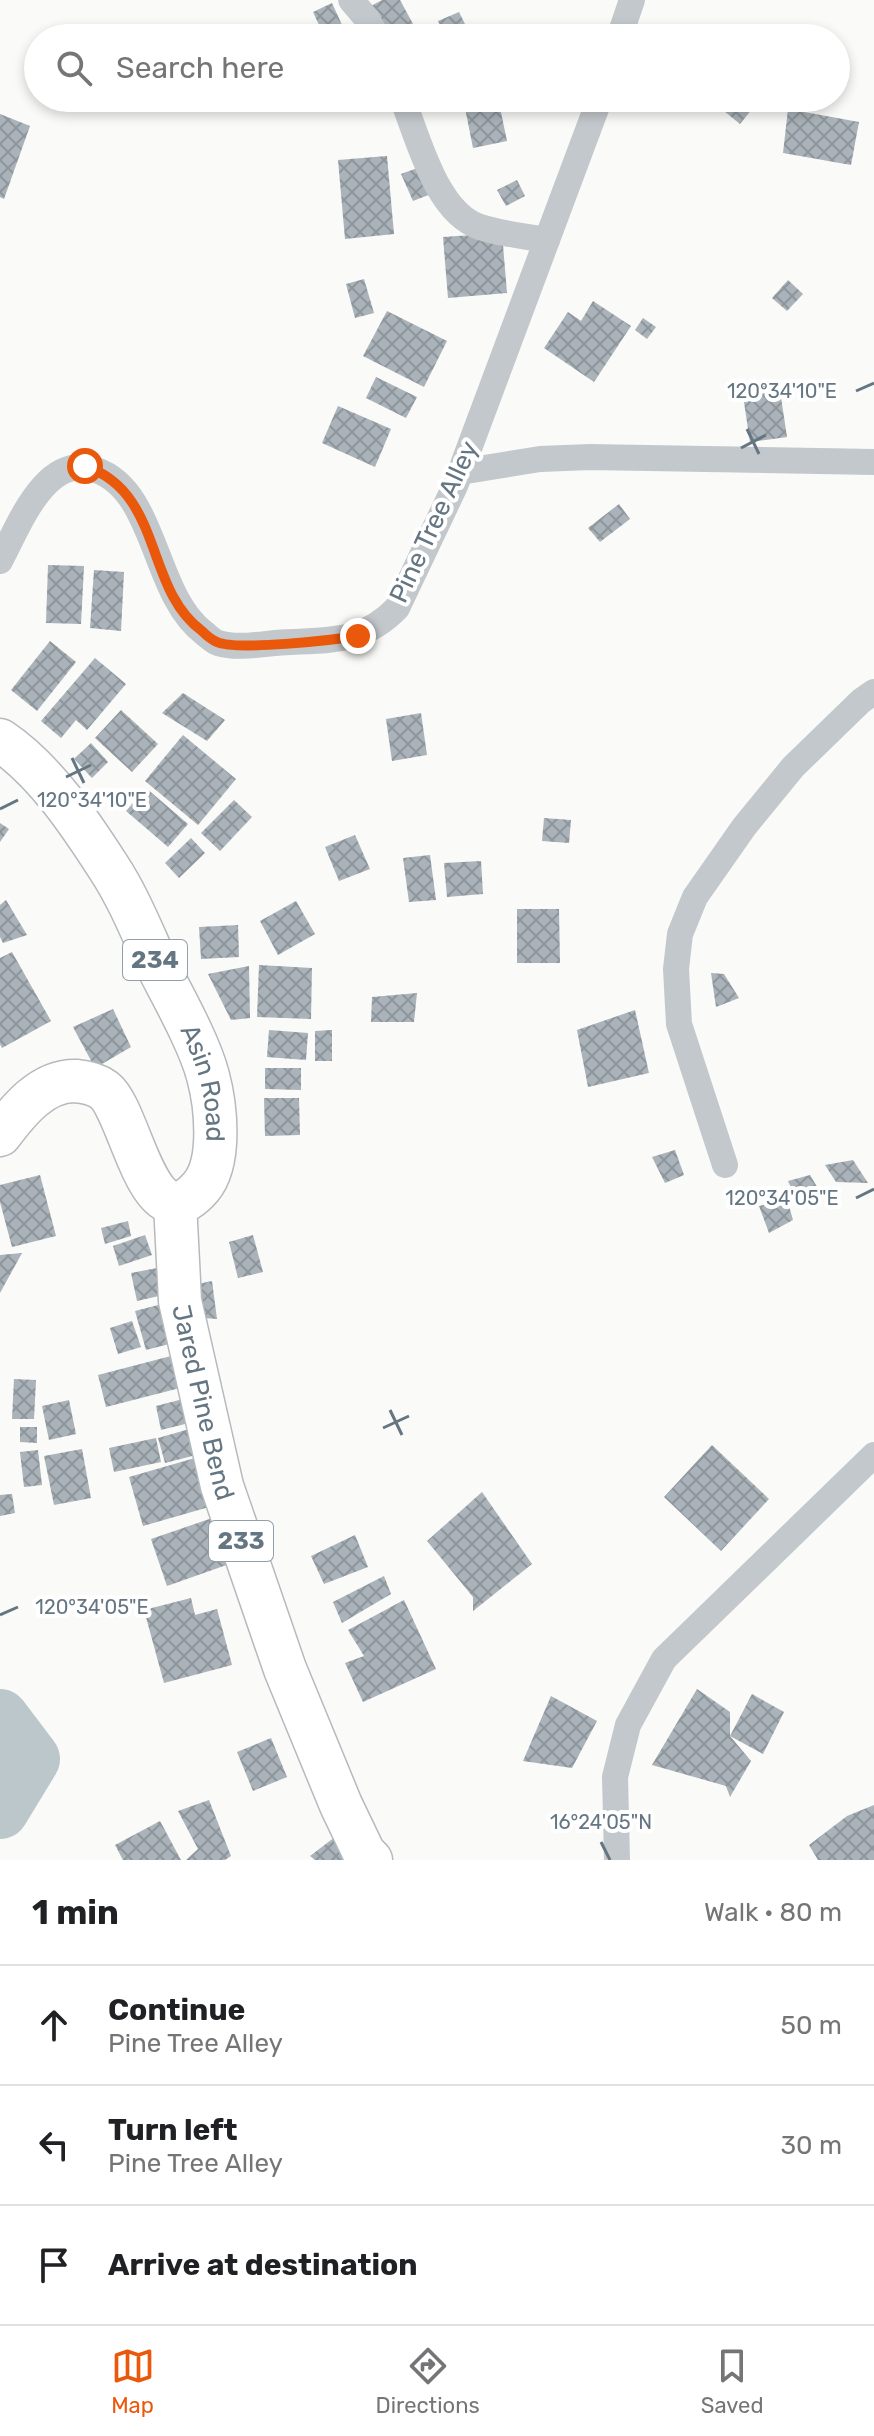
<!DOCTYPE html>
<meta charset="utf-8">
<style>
:root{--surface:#fff;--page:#f6f6f6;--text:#202124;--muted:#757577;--line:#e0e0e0;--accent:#ea580c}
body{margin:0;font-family:Rubik,sans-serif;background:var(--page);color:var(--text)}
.stop{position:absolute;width:24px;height:24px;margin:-18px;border:6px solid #ea580c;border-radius:50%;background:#fff}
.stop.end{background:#ea580c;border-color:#fff;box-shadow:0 2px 8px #0008}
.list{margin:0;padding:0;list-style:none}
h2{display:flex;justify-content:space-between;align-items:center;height:104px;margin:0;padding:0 32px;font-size:34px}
h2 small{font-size:26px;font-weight:400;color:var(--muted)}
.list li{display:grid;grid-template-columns:52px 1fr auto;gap:24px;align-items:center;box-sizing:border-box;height:120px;padding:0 32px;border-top:2px solid var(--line)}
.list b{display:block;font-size:30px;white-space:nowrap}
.list p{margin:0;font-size:26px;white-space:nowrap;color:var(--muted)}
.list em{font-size:26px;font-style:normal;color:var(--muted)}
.icon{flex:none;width:44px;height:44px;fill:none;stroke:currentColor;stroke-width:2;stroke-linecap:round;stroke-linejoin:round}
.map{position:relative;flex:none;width:874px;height:1860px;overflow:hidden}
.search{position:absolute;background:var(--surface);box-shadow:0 4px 12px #0003;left:24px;right:24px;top:24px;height:88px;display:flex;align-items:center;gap:20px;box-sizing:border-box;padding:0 28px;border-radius:44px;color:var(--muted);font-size:30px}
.sheet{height:464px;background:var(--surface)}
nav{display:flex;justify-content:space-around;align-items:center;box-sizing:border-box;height:112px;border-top:2px solid var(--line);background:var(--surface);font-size:22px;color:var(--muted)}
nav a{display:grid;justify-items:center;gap:4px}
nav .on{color:var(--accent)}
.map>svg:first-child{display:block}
</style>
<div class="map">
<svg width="874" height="1860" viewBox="0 0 874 1860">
<defs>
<pattern id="building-cross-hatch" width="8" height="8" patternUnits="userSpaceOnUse" patternTransform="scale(2)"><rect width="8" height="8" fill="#aab3b9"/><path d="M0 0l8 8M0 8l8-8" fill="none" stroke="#8e969c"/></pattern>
</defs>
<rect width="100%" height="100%" fill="#fafaf8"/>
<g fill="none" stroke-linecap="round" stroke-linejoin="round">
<path stroke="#bbc7cb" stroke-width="58" d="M0,1718L31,1759L0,1810"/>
</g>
<g fill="url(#building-cross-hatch)">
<path d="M382,0H400L418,33L409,38H387L369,7Z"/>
<path d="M332,3L348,38H325L313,12Z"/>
<path d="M459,12L469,32L455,38H446L438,21Z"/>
<path d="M463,98H498L507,141L473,148Z"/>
<path d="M735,98H761L740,124L724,111Z"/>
<path d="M788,109L859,122L851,165L783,153Z"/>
<path d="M0,114L30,126L4,199L0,197Z"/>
<path d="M387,156L394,234L345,239L338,160Z"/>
<path d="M420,167L431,194L413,201L401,174Z"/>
<path d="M517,180L525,196L506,206L497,190Z"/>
<path d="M502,233L507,293L448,298L443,237Z"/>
<path d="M364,279L374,313L355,318L346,284Z"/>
<path d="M788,280L803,294L787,311L772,298Z"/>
<path d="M593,301L631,326L594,382L544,348L568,312L581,321Z"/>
<path d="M387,311L447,341L424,387L363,356Z"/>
<path d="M643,318L656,327L647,339L635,330Z"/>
<path d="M376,377L417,397L406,418L366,398Z"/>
<path d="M779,384L787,437L750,442L742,389Z"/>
<path d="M338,406L391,429L375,467L322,443Z"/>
<path d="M619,504L630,519L600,542L588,528Z"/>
<path d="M48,565L84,566L81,624L46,623Z"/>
<path d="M94,570L124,572L121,631L90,628Z"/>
<path d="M50,641L76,662L37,711L11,690Z"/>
<path d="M95,658L126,684L87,730L76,720L61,738L41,721Z"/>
<path d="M183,693L225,720L207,741L162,713Z"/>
<path d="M121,710L158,744L132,772L95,738Z"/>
<path d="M421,713L427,755L392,761L386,719Z"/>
<path d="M183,735L236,779L198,825L145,781Z"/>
<path d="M91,743L108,762L92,778L74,759Z"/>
<path d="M146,788L188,824L168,847L126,811Z"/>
<path d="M234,800L252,817L220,851L201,833Z"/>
<path d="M544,818L571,820L569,843L542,841Z"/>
<path d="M0,823L9,829L0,842Z"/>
<path d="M355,835L370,869L339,881L325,847Z"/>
<path d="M191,838L205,853L179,878L165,863Z"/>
<path d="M430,855L436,900L409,902L403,858Z"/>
<path d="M481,861L483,894L447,897L444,863Z"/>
<path d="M6,900L27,935L3,943L0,937V905Z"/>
<path d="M296,901L315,934L278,955L260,921Z"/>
<path d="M517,909H559L560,963H517Z"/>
<path d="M238,925L239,957L201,959L199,927Z"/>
<path d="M12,952L51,1021L2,1048L0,1044V958Z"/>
<path d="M259,965L312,968L311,1019L257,1017Z"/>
<path d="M249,966L250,1018L231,1020L208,974Z"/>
<path d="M711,973L724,974L739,998L716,1007Z"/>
<path d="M417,993L414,1022H371L372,997Z"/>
<path d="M113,1009L131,1047L95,1068L73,1027Z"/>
<path d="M635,1010L649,1073L588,1087L577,1030Z"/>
<path d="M269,1030L308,1033L306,1060L267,1057Z"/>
<path d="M332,1030V1061H315V1031Z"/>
<path d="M265,1068H301V1090L265,1089Z"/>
<path d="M264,1098H299L300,1135L265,1136Z"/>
<path d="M675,1150L684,1175L665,1183L652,1157Z"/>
<path d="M853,1160L868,1183L836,1182L825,1165Z"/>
<path d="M40,1175L56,1236L12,1247L0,1202V1185Z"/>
<path d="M810,1175L822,1195L798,1203L788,1181Z"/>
<path d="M787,1199L793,1220L769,1233L759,1206Z"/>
<path d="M128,1221L131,1236L105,1244L101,1228Z"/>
<path d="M145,1235L152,1255L119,1266L113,1246Z"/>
<path d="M253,1235L263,1272L238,1278L229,1242Z"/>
<path d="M22,1253L0,1293V1255Z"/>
<path d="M157,1268L163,1295L137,1301L131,1273Z"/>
<path d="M212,1281L217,1319L203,1318L193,1285Z"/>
<path d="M162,1304L173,1343L146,1350L135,1311Z"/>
<path d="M132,1321L141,1347L118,1354L110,1328Z"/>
<path d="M171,1356L180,1388L106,1407L98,1375Z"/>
<path d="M14,1379L36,1380L34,1419H12Z"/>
<path d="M183,1399L189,1423L161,1430L156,1406Z"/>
<path d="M69,1400L76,1434L49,1440L42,1406Z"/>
<path d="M20,1427H37V1443L20,1442Z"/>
<path d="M193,1428L200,1454L165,1463L158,1438Z"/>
<path d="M156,1438L161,1462L114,1472L109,1448Z"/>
<path d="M712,1445L769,1499L721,1551L664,1497Z"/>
<path d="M82,1449L91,1498L54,1505L44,1456Z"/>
<path d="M38,1450L42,1485L24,1487L20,1452Z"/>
<path d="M202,1456L216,1505L143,1526L129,1477Z"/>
<path d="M482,1492L532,1564L473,1611V1597L427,1541Z"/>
<path d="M12,1494L15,1513L0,1516V1495Z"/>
<path d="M218,1516L235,1562L167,1586L151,1539Z"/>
<path d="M355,1535L368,1567L324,1584L311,1556Z"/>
<path d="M384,1576L391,1594L342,1623L333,1602Z"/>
<path d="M191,1598L195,1615L217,1609L232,1665L164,1683L144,1610Z"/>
<path d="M404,1600L436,1669L363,1702L345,1663L364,1656L348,1630Z"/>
<path d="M697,1689L730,1712V1736L752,1694L784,1712L763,1754L730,1736L751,1761L730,1797L726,1786L652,1765Z"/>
<path d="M551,1696L597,1721L572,1768L523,1761Z"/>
<path d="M271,1738L287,1777L253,1791L237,1752Z"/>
<path d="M209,1800L231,1856L225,1860H186L198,1849L178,1811Z"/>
<path d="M874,1805V1860H818L809,1845L847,1816Z"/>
<path d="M160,1821L181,1860H123L115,1845Z"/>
<path d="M335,1837L352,1860H315L310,1856Z"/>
</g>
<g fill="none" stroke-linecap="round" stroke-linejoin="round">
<g stroke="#b5babe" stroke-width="45">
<g id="primary">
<path id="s1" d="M0,740C45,770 80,823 109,868C130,900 144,937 160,971C175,1000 200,1045 208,1076C216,1106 222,1162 201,1187C148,1249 132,1111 104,1090C96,1084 86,1082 76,1081C42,1080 18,1111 0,1135"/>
<path id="s2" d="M175,1203L180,1301L222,1486L285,1669L341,1805L364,1853L371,1860"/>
</g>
</g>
<g stroke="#c3c8cc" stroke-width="26">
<path d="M351,0L368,20L377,38"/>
<path d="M619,38L632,0"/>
<path d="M402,98C418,137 436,213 480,227C501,234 525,236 547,240"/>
<path d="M460,472L540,459L590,457L874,462"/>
<path d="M0,561C19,526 45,452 96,470C157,491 153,595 204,633C208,636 213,641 218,643C241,650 269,642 291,642C335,640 365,641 397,608L455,486L600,98"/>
<path d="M725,1165L679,1024L676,969L680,934L695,897L744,827L793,767L861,701L874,692"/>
<path d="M617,1860L615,1777L628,1725L664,1659L874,1455"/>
</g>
<use href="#primary" stroke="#fff" stroke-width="42"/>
</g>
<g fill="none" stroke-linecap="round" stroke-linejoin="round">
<path stroke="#ea580c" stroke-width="10" d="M85,466C164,493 144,589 202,631C206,635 212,640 217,642C237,651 333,640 358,636"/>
</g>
<path fill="none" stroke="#657683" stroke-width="3" d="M856,391L874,383M747,429L759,454M741,448L766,435M72,758L84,783M66,777L91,765M0,809L18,800M856,1198L874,1189M390,1410L402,1435M383,1428L409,1416M0,1615L18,1607M601,1842L610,1860"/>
<g text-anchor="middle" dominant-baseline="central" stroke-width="8" stroke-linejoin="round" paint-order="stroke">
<g fill="#fff" stroke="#939fa8" stroke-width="2">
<rect x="123" y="940" width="64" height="40" rx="6"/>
<rect x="209" y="1521" width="64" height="40" rx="6"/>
</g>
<g font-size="24" font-weight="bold" fill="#657683">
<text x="155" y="960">234</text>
<text x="241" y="1541">233</text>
</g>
<g font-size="26" fill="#657683" stroke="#fff">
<text transform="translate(434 522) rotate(-65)">Pine Tree Alley</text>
<text stroke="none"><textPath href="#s1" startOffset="406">Asin Road</textPath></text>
<text stroke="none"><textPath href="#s2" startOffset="202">Jared Pine Bend</textPath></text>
</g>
</g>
<g font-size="20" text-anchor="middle" fill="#657683" stroke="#fff" stroke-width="8" stroke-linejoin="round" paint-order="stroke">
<text x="782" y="398">120°34'10"E</text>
<text x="92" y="807">120°34'10"E</text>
<text x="782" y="1205">120°34'05"E</text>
<text x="92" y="1614">120°34'05"E</text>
<text x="601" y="1829">16°24'05"N</text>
</g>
</svg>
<div class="stop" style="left:85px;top:466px"></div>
<div class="stop end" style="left:358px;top:636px"></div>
<div class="search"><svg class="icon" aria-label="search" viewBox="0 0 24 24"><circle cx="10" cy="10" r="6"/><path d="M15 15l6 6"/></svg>Search here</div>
</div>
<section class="sheet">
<h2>1 min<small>Walk · 80 m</small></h2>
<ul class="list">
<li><svg class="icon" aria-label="ahead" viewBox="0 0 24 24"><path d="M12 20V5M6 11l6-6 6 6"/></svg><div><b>Continue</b><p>Pine Tree Alley</p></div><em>50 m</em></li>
<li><svg class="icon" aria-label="left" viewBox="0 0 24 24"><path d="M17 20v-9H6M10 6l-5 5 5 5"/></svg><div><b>Turn left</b><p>Pine Tree Alley</p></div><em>30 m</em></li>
<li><svg class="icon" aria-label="arrive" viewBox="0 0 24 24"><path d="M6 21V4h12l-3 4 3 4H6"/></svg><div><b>Arrive at destination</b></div></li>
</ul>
</section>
<nav>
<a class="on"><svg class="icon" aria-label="map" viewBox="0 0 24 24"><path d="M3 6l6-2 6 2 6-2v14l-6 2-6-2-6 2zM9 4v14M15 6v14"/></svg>Map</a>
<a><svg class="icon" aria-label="directions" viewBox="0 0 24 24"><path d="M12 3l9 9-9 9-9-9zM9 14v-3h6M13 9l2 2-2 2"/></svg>Directions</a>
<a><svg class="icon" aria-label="saved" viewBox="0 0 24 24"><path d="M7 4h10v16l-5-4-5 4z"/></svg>Saved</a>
</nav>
